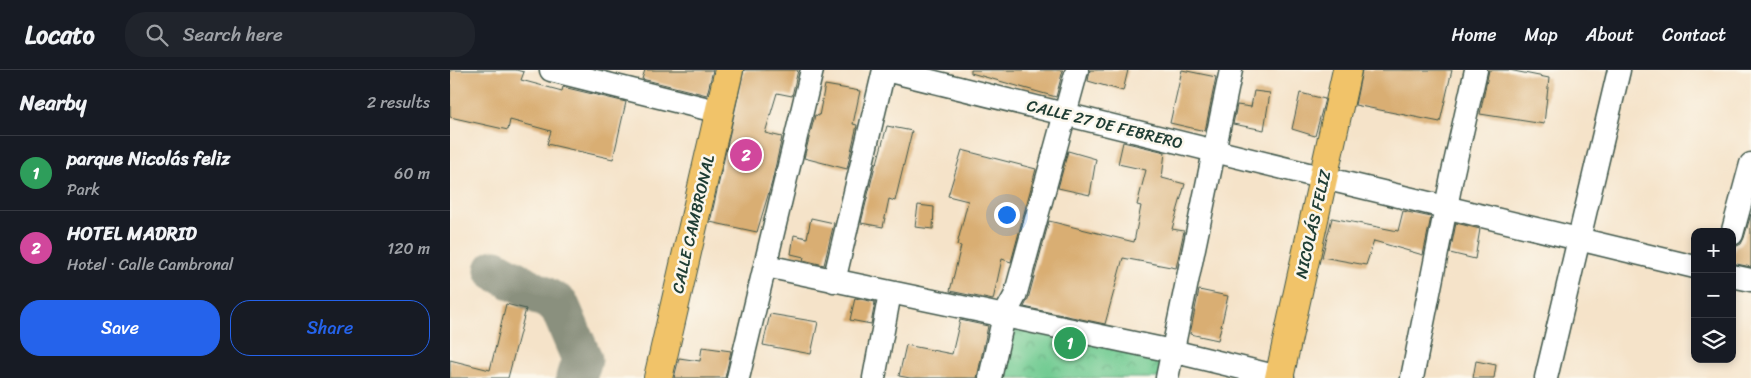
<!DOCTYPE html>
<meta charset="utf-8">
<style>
:root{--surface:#171b24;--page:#20242c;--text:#f1f3f6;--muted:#9ea1a6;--line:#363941;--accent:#2563eb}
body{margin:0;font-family:Sriracha,sans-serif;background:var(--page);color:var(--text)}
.controls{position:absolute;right:15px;bottom:15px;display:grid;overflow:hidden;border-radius:10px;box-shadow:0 2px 8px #0003}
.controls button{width:45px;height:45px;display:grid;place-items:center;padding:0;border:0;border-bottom:1px solid var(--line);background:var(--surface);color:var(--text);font:25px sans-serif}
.you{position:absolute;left:556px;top:144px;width:18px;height:18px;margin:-12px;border:4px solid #fff;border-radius:50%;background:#1a73e8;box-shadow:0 0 0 8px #1a73e833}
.badge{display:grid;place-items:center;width:32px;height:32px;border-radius:50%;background:var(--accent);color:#fff;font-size:16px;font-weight:700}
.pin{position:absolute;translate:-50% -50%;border:2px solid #fff;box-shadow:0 1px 5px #0006}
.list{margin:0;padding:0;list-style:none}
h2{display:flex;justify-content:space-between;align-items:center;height:65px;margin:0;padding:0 20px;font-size:21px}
h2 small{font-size:16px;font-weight:400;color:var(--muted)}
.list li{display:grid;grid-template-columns:32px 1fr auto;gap:15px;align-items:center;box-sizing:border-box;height:75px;padding:0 20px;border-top:1px solid var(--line)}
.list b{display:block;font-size:19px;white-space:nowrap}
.list p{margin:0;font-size:16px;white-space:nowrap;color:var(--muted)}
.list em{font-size:16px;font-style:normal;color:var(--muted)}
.actions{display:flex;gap:10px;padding:15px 20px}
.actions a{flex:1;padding:11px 0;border:1px solid var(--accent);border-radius:20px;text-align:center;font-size:18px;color:var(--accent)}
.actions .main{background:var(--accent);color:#fff}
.icon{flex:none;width:28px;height:28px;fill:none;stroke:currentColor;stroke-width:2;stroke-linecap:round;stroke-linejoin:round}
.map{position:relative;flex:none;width:1301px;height:308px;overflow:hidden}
header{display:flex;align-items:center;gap:30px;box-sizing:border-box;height:70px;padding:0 25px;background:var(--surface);border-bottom:1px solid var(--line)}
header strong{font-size:24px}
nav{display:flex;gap:28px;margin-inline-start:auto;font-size:18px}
.search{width:350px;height:45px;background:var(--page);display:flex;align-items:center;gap:12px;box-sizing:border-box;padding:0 18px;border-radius:20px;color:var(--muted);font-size:19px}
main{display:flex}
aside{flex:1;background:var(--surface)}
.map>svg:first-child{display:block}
</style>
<header>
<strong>Locato</strong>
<div class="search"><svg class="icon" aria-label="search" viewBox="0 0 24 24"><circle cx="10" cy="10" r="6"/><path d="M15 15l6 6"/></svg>Search here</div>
<nav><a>Home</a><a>Map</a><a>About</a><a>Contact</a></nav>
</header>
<main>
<aside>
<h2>Nearby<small>2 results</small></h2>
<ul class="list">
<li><span class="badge" style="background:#2e9e5b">1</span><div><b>parque Nicolás feliz</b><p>Park</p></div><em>60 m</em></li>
<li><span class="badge" style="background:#d1479c">2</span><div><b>HOTEL MADRID</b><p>Hotel · Calle Cambronal</p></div><em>120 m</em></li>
</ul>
<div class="actions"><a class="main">Save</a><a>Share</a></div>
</aside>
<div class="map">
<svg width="1301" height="308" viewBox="0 0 1301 308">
<defs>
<pattern id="park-crowns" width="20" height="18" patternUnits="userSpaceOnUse" patternTransform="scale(1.25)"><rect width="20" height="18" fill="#71cb92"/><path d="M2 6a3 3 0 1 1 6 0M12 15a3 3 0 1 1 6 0" fill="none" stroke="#5ca678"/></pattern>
</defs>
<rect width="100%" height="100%" fill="#fbf7ec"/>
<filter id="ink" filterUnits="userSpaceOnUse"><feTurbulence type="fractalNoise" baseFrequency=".02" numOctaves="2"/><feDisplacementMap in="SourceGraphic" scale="10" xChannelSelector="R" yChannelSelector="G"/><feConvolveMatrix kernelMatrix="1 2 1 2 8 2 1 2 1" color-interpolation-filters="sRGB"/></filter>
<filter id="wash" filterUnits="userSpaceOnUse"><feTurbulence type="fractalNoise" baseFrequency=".0096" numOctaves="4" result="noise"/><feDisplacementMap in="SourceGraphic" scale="20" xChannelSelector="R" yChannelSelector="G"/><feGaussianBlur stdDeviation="1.12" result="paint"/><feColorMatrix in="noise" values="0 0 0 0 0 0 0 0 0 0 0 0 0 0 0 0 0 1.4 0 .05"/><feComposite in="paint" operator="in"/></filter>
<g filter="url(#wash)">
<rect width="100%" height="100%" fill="#f5e3c9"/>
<path fill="url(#park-crowns)" stroke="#488463" d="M565,248L722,281L715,308H548Z"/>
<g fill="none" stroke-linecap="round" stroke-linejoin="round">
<path stroke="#8a907e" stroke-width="41" d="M45,200L109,235L132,289L126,308"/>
</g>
<g id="blocks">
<g fill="#d9ae73">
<path d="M0,0H66L74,2L71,10L112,21L113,17L176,32L163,89L97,74L101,61L60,50L58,60L0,47Z"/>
<path d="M195,0H263L257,25L192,9Z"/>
<path d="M294,0H348L342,26L327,23L315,63L332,67L322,112L307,162L260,152Z"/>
<path d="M521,0H613L606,27L521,3Z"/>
<path d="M640,0H678L673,21L638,11Z"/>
<path d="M732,0L766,7L755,61L720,53Z"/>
<path d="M912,0H1002L990,52L905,35Z"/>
<path d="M1039,0H1059L1099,8L1094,54L1030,44Z"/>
<path d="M375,15L410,21L403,54L407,55L397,99L354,88L365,45L369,46Z"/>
<path d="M804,21L820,23L814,60L783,54L787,35L801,37Z"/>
<path d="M850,23L875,29L865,66L842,59Z"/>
<path d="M437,56L462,61L445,131L439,129L433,157L411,153L426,92L427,93Z"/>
<path d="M673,72L715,82L712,108L735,114L722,159L734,161L726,198L673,188L655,254L574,237L578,229L599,151L684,172L691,136L687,135L696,100L668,94Z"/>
<path d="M512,80L586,99L561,192L552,189L543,230L500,221L511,176L507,175L518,131L498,126Z"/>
<path d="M618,81L646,89L640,125L608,118Z"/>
<path d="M468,135L484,137L483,159L465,157Z"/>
<path d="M953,141L981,147L973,185L924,171L916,195L872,187L882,148L948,161Z"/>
<path d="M1301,144V197L1282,193L1285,177L1291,174L1294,168Z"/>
<path d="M361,148L384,153L374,195L353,190L354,187L341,184L344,165L357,168Z"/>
<path d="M1006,153L1030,159L1025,189L1000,183Z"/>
<path d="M749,220L778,226L768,270L740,264Z"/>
<path d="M405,228L425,232L421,254L400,250Z"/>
<path d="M56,234L76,239L58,308H0V290L40,300Z"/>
<path d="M320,244L368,252L361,284L313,275Z"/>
<path d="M510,250L538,256L527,308H460L449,306L456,275L502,284Z"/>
<path d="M252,277L281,281L275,308H224L229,288L250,291Z"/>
<path d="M1026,291L1046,295L1044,308H1023Z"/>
</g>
</g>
</g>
<g filter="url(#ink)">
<use href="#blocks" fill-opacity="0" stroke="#3f564a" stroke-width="1"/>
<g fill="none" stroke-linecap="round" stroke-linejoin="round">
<g stroke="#3f564a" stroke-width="25">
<g id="minor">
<path d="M101,0L270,42"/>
<path d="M436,0L874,108L1245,197"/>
<path d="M1282,164L1301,94"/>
<path d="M316,196L722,281L833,308"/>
<path d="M1282,206L1301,210"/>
<path d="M384,211L434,0"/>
<path d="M288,308L362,0"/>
<path d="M424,308L440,223"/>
<path d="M540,308L554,246L565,226L627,0"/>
<path d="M717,308L781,0"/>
<path d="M962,308L1003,102L1026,0"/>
<path d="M1096,308L1169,0"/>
</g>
</g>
<g stroke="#3f564a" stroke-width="30">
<g id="major">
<path d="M208,308L279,0"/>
<path d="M829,308L897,0"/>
</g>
</g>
<use href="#minor" stroke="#fff" stroke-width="22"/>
<use href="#major" stroke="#f1c369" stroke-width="28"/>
</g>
</g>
<g text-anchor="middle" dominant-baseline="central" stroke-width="5" stroke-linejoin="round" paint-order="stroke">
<g font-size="16" fill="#1f3d34" stroke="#fbf7ec">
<text transform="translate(655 54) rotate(14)">CALLE 27 DE FEBRERO</text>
<text transform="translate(243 154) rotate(-77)">CALLE CAMBRONAL</text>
<text transform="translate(863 154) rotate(-77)">NICOLÁS FELIZ</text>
</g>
</g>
</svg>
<div class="controls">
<button>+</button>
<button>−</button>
<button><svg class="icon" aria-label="layers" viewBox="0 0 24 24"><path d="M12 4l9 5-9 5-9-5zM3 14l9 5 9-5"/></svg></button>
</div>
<div class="you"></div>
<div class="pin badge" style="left:620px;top:273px;background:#2e9e5b">1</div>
<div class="pin badge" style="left:296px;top:85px;background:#d1479c">2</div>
</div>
</main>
